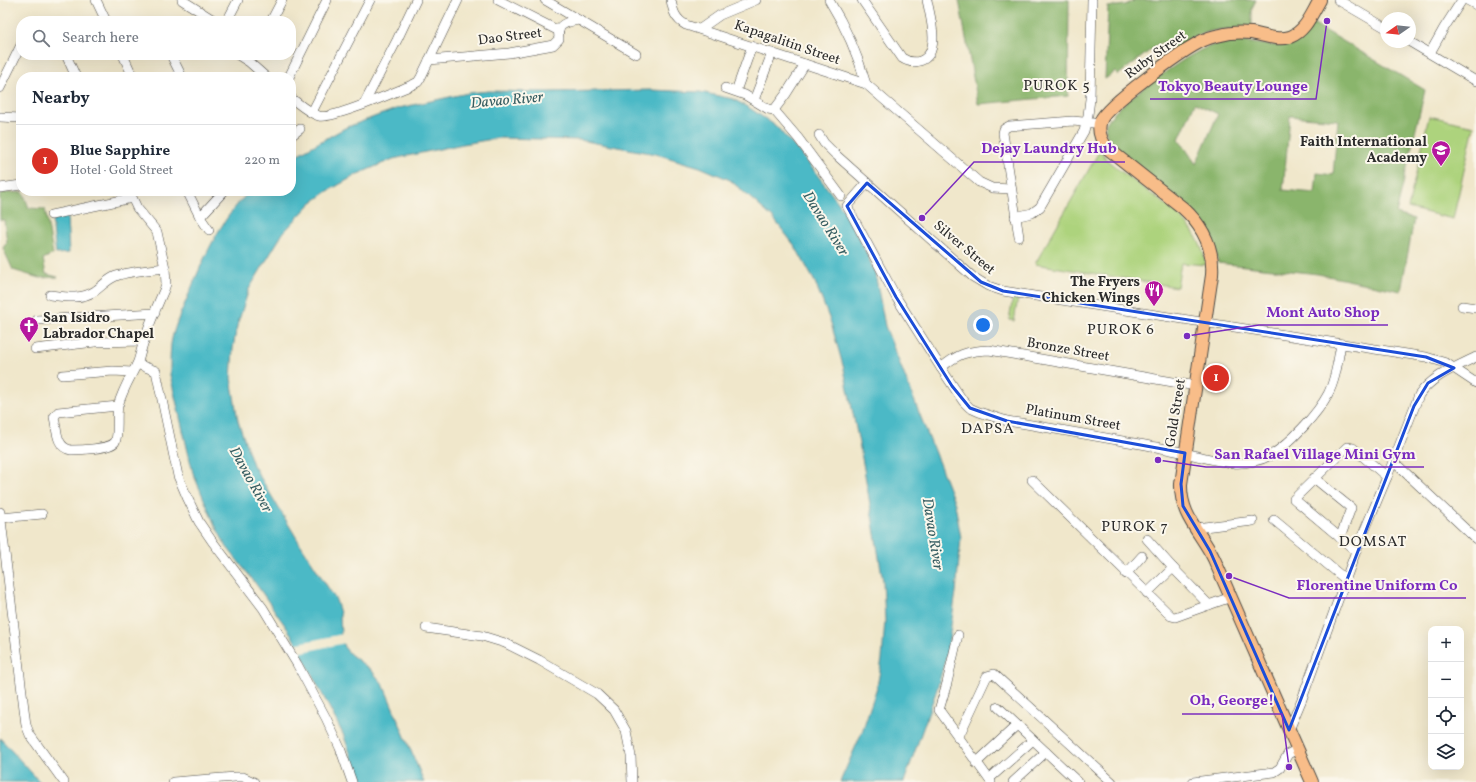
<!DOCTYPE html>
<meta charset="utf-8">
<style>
:root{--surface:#fff;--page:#f6f6f7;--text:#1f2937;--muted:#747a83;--line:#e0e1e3;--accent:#d93025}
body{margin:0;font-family:Vollkorn,serif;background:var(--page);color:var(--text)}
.controls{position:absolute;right:12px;bottom:12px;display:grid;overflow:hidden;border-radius:8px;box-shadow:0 4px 16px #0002}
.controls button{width:36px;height:36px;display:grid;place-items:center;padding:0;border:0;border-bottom:1px solid var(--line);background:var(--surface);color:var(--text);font:20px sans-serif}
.compass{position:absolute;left:1380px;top:12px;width:36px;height:36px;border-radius:50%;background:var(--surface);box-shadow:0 4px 16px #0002;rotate:256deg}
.you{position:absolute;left:983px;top:325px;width:14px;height:14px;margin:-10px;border:3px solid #fff;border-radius:50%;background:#1a73e8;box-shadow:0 0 0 6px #1a73e833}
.badge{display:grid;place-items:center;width:26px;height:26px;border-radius:50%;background:var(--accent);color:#fff;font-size:13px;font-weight:700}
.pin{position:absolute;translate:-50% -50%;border:2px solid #fff;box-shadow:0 1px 4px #0006}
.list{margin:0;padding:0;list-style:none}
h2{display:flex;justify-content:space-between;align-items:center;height:52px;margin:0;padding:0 16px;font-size:17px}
h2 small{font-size:13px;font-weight:400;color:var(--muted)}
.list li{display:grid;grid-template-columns:26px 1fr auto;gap:12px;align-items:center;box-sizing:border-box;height:72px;padding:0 16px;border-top:1px solid var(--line)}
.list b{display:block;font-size:15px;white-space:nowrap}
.list p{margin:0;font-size:13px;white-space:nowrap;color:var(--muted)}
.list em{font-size:13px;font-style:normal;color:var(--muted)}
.icon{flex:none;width:22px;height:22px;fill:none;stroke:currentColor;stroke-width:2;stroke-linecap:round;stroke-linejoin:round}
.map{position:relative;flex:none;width:1476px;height:782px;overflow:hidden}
.search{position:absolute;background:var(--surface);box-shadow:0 4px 16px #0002;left:16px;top:16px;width:280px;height:44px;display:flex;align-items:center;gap:10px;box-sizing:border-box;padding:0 14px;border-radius:16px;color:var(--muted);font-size:15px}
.panel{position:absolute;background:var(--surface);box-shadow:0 4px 16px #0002;left:16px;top:72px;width:280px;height:124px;border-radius:16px}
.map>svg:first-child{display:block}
</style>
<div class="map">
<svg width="1476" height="782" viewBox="0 0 1476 782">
<rect width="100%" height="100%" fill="#fbf7ec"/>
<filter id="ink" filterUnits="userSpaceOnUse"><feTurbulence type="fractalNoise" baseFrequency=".025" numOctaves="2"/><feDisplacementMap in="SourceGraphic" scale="8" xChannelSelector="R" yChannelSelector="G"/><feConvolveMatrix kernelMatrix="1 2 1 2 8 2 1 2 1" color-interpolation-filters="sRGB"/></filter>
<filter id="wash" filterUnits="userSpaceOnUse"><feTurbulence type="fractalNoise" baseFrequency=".012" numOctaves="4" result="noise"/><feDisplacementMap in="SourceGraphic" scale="16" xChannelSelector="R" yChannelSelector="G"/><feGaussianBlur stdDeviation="0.9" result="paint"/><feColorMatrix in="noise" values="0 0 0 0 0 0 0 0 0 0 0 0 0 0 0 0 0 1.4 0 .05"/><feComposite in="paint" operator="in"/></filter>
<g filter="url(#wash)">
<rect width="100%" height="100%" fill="#f0e7cb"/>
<g fill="#add37d" stroke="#6c7f54">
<path d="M1429,116L1474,126L1453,219L1408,208Z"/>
<path d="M1100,150L1107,160C1122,173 1138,184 1154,196C1179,214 1201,232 1206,265L1181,263L1177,287L1035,264Z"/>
<path d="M1013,297L1018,298L1014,321L1009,320Z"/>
</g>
<g fill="#8ab56c" stroke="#5a704c" fill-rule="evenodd">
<path d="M959,0H1069L1068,96L978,104Z"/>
<path d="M1136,0H1256L1252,8V30C1241,30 1229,28 1218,30C1200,32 1184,42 1170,52L1161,42L1118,75L1115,72L1105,79L1108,7L1125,5Z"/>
<path d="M1311,22L1425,90L1396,214L1414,219L1401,291L1318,274L1218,263L1215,247L1113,146C1109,139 1104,133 1106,124C1111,109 1174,65 1190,56C1200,50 1211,45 1221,43C1244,37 1273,51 1293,43C1302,39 1306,30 1311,22ZM1195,103L1218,114L1196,164L1179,139ZM1290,116L1338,120L1333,175L1317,173L1315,193L1283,190Z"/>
<path d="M23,192L29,208L45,209L53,254L43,259L46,274L58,277L39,278L13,270L3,248L7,242L4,220H0V193Z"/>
</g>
<g fill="#4bb9c6" stroke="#3b7278">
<path d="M651,90L700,92L733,99L751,109L776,126L806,160L843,209L865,250L875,273L885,326L955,504L961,538L956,592L947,653L937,689L904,782H840L862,732L877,687L882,659L885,620L883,581L863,463L844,369L831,323L815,282L795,246L773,218L730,180L700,167L656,154L612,146L580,140L499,138L463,144L393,159L358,174L328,191L311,203L283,233L249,289L237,326L233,348L231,378L238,421L253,465L299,542L336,600L340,613L341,637L344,647L350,654L371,670L383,684L424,782H361L343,734L291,634L256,584L226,546L214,523L193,473L170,375C170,364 170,354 171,344C173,330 180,314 186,301C202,262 219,220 250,191H291V158L345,128L374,117L399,108L468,93L489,91L548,92Z"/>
<path d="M67,216L69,253L56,254L52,220Z"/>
<path d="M0,738L40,782H0Z"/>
</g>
<path fill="#f0e7cb" d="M343,634L345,643L298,653L294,644Z"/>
</g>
<g filter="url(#ink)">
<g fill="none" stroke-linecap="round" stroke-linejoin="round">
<g stroke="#494743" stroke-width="10">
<g id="minor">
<path d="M96,0L106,21"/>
<path d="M182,0L215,21"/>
<path d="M498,0L559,31"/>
<path d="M545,0L636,54"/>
<path d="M671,0C673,11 675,19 686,25L866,84L979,182L992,188L1011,189"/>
<path d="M829,0C845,26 858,55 866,84"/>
<path d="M862,0L902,58C908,62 913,63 920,61C942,54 930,16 927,0"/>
<path d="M1338,0L1386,28"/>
<path d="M1467,0L1476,5"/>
<path d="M227,21L238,0"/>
<path d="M271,21L282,0"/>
<path d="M700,29L720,15L756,0"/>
<path d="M1410,42L1476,81"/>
<path d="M1430,53L1444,28L1462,0"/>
<path d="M66,55L76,77"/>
<path d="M123,55L133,77"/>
<path d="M171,55L182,77"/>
<path d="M238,55L249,62L266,77"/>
<path d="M429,60L509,53L548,46L553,45L559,39C559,36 558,32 559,30C561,22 573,21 579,20"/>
<path d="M289,77L327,0"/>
<path d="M0,88L21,45"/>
<path d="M725,88L745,95L768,109L774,110L798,138L841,196"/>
<path d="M736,91L752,46"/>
<path d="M291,98C299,104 310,114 319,116C331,120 397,91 412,85L418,82L421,77L458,0"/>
<path d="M754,100L772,53"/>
<path d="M364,104L397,40L416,0"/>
<path d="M774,110L786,94L805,64"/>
<path d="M312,112L370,0"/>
<path d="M0,117L21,118"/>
<path d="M819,135L824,143L835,154L973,277L988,286L1003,291L1426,357L1446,363L1476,383"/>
<path d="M291,136L300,129"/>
<path d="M867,183L847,206L896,297L941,368L963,401L970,408L979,412L1007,421C1057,429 1106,438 1156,447C1167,449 1178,451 1188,454C1203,457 1218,462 1233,463C1245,464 1260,461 1271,455C1290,444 1318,413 1328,394C1336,379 1338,360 1341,344"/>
<path d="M0,188L21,185"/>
<path d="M187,191L200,217L209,230"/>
<path d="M51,215L132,198"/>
<path d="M200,217L224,191"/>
<path d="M1015,217L1032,213L1040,207L1084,131L1088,115L1090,99L1092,0"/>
<path d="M1019,237L1003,133L1004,129L1009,126L1073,121L1093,123"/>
<path d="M50,295C66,297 81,300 95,291C102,286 108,279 116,276C130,271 150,270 165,268"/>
<path d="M1462,306L1476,308"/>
<path d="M37,320L155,313"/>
<path d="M35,349L95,342L144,341"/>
<path d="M137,364L156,371L178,476L187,497L199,522L212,541L263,608L297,664L326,718L340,748L352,782"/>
<path d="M941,368C957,354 967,351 989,350L1196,386"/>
<path d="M62,375L113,371L132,372"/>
<path d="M118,406L58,412L54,417C57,429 56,448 71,450C80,450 110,449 115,442C119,436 116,415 118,406C122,391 130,378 137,364C140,357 141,349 144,341C149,324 157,306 164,290L166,284L165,268L157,232L137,208L129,191"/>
<path d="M1393,461L1476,539"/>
<path d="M1314,478L1351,508L1340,538"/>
<path d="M1032,480L1171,616L1175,617L1231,597"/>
<path d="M0,512L26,725L30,735L64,782"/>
<path d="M1,518L42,514"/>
<path d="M1274,520L1345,579"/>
<path d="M1196,528L1253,521"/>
<path d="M1147,539L1173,568L1209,605"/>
<path d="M1356,551L1294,499L1347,447L1353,448L1387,477"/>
<path d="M1126,574L1142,556"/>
<path d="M1147,593L1173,568"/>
<path d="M426,628L482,636L505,643L539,660L597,694L614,710L626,731L631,756L632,782"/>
<path d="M958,635L947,683L939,710L991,782"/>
<path d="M998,707L1078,782"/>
<path d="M1289,730L1302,699L1356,551L1387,477L1419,395C1432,376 1456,367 1476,357"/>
<path d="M958,738L987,676L994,674L1112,782"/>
<path d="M976,763L1017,725"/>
<path d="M989,779L1033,740"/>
<path d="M173,782L235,777H243L254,782"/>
<path d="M1013,782L1046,752"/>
<path d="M1193,782L1274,772L1280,768L1288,754L1298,749"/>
</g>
</g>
<g stroke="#494743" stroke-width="14">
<path id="major" d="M1312,782L1214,559C1201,532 1180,516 1181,484L1212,275C1214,248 1203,226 1183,208L1107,148C1101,140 1097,130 1101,120C1107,105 1181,52 1198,43C1205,39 1213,36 1221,35C1231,32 1241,32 1251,33C1263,35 1277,41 1290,37C1306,31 1312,13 1320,0"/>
</g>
<use href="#minor" stroke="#fff" stroke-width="9"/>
<use href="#major" stroke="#f8bd89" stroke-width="12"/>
</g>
</g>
<path fill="none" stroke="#1d4ed8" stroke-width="3" stroke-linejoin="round" d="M867,183L981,282L1003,291L1426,357L1454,368L1428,383L1414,406L1289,730L1210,551L1183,506L1181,484L1185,453L1007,421L970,408L952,386L896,297L847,206Z"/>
<defs>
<g id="school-pin" transform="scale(1)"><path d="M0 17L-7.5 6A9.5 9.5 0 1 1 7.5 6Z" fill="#b5179e" stroke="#fbf7ec"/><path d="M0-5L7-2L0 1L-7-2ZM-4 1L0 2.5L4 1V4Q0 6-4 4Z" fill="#fff"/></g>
<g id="restaurant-pin" transform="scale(1)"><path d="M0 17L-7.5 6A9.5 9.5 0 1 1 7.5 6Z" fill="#b5179e" stroke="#fbf7ec"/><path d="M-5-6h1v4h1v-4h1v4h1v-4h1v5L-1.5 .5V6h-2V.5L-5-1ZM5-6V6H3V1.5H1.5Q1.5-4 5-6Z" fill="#fff"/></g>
<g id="church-pin" transform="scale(1)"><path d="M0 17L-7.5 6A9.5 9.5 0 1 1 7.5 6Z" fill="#b5179e" stroke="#fbf7ec"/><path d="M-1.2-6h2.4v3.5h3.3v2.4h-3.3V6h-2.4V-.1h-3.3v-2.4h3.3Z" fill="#fff"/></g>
</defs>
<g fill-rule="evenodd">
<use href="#school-pin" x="1441" y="150"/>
<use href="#restaurant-pin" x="1154" y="290"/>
<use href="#church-pin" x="29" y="326"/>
</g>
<g text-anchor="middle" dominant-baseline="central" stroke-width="4" stroke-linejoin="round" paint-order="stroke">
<g font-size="14" fill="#2b2b2b" stroke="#fbf7ec">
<text transform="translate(510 37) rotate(-7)">Dao Street</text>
<text transform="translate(787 43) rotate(19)">Kapagalitin Street</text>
<text transform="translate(1156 55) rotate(-36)">Ruby Street</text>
<text transform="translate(964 248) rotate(40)">Silver Street</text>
<text transform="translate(1068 350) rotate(10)">Bronze Street</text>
<text transform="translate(1176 413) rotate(-81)">Gold Street</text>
<text transform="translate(1073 418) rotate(10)">Platinum Street</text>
</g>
<g font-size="14" font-weight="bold" fill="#2b2b2b" stroke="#fbf7ec" text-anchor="end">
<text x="1427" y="142">Faith International<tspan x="1427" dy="16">Academy</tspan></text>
<text x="1140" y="282">The Fryers<tspan x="1140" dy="16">Chicken Wings</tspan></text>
<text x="43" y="318" text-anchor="start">San Isidro<tspan x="43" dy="16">Labrador Chapel</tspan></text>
</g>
<g font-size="15" letter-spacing="1" fill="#2b2b2b" stroke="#fbf7ec">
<text x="1057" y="86">PUROK 5</text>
<text x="1121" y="330">PUROK 6</text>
<text x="988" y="429">DAPSA</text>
<text x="1135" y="527">PUROK 7</text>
<text x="1373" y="542">DOMSAT</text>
</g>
<g font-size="15" font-style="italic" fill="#365d61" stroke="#fbf7ec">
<text transform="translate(507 101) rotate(-5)">Davao River</text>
<text transform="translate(825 224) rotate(58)">Davao River</text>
<text transform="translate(250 480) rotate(61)">Davao River</text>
<text transform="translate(932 534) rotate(81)">Davao River</text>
</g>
</g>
<path fill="none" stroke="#7b2cbf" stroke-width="1.5" d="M1327 21L1316 99H1150M922 218L974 162H1125M1187 336L1259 325H1388M1158 460L1206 467H1424M1229 576L1289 598H1466M1289 767L1282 714H1182"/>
<g fill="#7b2cbf" stroke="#fbf7ec" stroke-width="1.5">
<circle cx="1327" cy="21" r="4"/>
<circle cx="922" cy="218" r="4"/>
<circle cx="1187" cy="336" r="4"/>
<circle cx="1158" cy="460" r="4"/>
<circle cx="1229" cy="576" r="4"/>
<circle cx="1289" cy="767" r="4"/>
</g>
<g font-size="15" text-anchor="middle" font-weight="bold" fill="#7b2cbf" stroke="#fbf7ec" stroke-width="4" stroke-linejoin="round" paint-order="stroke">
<text x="1233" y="91">Tokyo Beauty Lounge</text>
<text x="1049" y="153">Dejay Laundry Hub</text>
<text x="1323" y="317">Mont Auto Shop</text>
<text x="1315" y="459">San Rafael Village Mini Gym</text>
<text x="1377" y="590">Florentine Uniform Co</text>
<text x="1232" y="705">Oh, George!</text>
</g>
</svg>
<div class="controls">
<button>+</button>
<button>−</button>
<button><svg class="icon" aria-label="locate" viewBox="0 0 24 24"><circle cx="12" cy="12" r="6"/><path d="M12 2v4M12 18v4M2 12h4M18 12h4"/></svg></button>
<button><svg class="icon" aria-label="layers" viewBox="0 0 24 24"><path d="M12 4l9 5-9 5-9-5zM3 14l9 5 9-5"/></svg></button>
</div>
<svg class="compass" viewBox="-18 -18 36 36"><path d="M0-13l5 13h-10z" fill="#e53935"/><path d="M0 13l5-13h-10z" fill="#747a83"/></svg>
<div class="you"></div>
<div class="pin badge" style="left:1216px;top:378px">1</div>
<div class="search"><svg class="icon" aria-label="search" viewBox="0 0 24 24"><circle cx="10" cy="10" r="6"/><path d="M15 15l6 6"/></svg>Search here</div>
<section class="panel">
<h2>Nearby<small></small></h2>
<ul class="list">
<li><span class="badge">1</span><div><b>Blue Sapphire</b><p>Hotel · Gold Street</p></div><em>220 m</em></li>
</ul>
</section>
</div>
